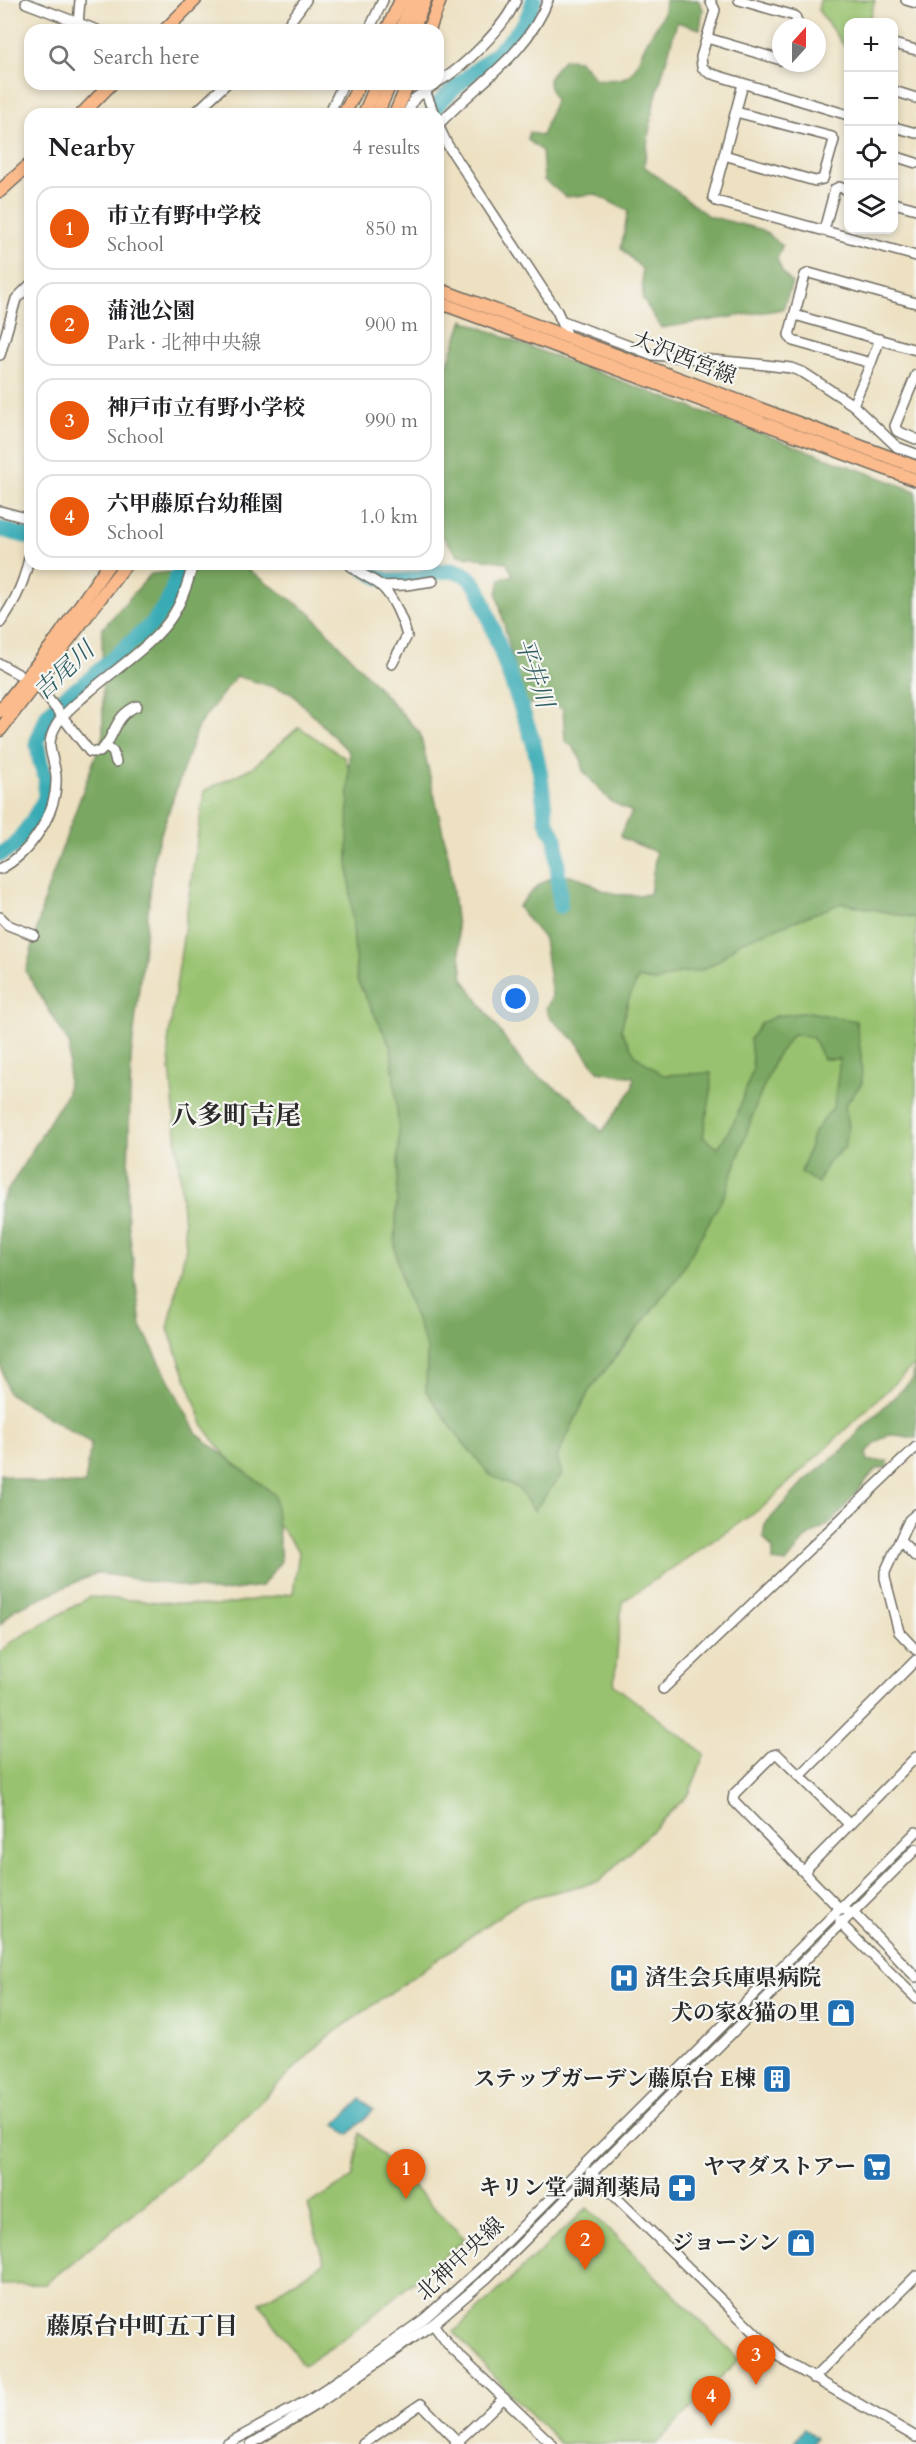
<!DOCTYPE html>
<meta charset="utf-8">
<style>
:root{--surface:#fff;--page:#f6f6f6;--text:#202124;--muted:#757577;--line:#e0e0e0;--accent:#ea580c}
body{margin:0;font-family:Cardo,"Noto Serif JP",serif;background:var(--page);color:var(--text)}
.controls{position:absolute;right:18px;top:18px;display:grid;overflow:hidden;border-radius:12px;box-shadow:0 3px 9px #0003}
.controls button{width:54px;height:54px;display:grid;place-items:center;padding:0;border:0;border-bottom:2px solid var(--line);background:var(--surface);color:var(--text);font:30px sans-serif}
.compass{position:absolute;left:772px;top:18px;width:54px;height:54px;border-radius:50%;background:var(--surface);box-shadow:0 3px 9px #0003;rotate:21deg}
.you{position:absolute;left:516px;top:999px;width:21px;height:21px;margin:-15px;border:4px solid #fff;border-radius:50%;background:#1a73e8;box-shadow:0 0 0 9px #1a73e833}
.badge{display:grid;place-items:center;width:39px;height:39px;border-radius:50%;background:var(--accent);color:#fff;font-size:20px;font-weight:700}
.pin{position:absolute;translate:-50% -50px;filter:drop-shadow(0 2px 3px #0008)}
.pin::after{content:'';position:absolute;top:32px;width:21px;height:18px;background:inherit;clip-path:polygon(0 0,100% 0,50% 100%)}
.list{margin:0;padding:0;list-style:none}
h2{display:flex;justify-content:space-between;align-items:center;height:78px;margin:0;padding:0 24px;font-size:26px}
h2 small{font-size:20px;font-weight:400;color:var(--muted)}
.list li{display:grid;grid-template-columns:39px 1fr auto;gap:18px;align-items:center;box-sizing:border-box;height:84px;margin:0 12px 12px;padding:0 12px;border:2px solid var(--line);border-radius:18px}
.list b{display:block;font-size:22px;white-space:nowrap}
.list p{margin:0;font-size:20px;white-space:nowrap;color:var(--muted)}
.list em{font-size:20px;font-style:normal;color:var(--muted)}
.icon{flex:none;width:33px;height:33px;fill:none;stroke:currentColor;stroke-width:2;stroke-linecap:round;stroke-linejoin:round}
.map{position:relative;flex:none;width:916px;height:2444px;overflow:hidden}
.search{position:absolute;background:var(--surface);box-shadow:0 3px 9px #0003;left:24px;top:24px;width:420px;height:66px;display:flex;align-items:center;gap:15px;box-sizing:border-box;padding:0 21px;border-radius:18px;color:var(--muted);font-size:22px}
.panel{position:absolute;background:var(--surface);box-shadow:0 3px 9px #0003;left:24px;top:108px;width:420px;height:462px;border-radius:18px}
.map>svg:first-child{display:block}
</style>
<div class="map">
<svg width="916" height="2444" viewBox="0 0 916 2444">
<rect width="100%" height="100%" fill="#f6f6f2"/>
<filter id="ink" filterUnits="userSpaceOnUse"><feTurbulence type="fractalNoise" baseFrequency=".0167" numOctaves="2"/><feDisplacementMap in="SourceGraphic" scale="12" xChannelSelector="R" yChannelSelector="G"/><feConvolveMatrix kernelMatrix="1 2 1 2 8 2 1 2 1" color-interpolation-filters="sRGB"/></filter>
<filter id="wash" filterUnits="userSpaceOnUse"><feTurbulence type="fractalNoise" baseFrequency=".008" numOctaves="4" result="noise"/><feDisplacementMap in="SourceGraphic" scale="24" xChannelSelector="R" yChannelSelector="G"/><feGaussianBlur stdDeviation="1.35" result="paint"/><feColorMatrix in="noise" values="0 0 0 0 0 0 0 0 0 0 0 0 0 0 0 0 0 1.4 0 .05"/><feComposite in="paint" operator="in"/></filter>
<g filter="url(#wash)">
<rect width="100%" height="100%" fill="#ede1c2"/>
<g fill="#99c26f" stroke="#62764d" stroke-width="1.5">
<path d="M820,0H875L869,22H848V48L845,47L818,10Z"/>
<path d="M299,727L344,757L491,1095L581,1184L663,1092L576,999L615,939L916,884V1363L763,1507L622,1602L614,1685L705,1754L689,1794L600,1881L522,1900L325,2039L199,2161L45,2284L0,2285V1652L11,1642L90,1597L216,1606L293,1593L299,1552L204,1427L168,1329L186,1247L168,1043L204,791L253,767Z"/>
<path d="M360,2133L465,2239L347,2337L303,2366L260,2303L324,2263L308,2205L353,2177Z"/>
<path d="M587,2208L739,2359L656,2444H561L502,2385L454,2332Z"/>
</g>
<g fill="#7aa862" stroke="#526a46" stroke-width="1.5">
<path d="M665,0H698L703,9L700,29L677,22L653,107L644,166L708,216L763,230L782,246L777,259L783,273L792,283L783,309L661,328L643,299L642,269L621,248L628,211L595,194L566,197L544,180L542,151L528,140L529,132L542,136L555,100C544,78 548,77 564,59L579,60L596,79C641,83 631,69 649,38C658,22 664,20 665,0Z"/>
<path d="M463,320L516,342L916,491V918L842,903L740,942L717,962L699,971L679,973L655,982L638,978L628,1001L621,1030L636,1056L663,1075L711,1073V1092L703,1137L718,1148L735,1120L753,1069L750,1039L761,1023L776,1016L810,1012L856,1021L861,1055L862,1083L845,1105L849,1126L845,1147L828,1162L818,1183L801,1173L814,1132L834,1106L840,1059H823L813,1038L793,1034L776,1057L757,1103L726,1192L678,1277L589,1391L557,1457L562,1474L534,1511L518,1488L490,1475L460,1439L426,1391L427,1349L404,1289L395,1249L399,1133L391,1047L357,980L348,861L349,752L290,692L236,676L198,726L155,851L131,1058L127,1212L141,1326L197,1434L275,1495L281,1561L262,1586L219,1592L97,1573L15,1609L0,1625V1474L40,1484H85L91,1443L8,1393L0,1362V1203L67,1093L70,1045L26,972L46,893L103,735L102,629L151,574L240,564L310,613L420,733L449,859L463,979L525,1067L572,1099L602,1132L632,1090L634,1077L598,1071L576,1041L550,1018L546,1009L552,996L544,939L518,907C535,886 552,869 580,878C588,881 596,888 605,891C620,896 635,896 650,894L656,852L622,838L621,833L632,812L610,801L583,771L582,761L573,747L565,741L563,709L547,701L523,705L497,594L500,579L513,575L506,562L458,555L438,531V391Z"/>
<path d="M916,1345V1438C887,1434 889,1430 866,1453L868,1461H888V1467L875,1470L833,1521L806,1538L786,1563L773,1561V1549L763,1537L765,1524L805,1481L846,1447L860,1430L913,1379Z"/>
</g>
<g fill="#39abb5" stroke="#326b70" stroke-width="1.5">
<path d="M361,2099L373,2110L348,2135L336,2124Z"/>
<path d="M804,2429L816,2437L811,2444H793Z"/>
</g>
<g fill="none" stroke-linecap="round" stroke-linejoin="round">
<g stroke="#39abb5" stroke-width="16">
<path d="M431,114C456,78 500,59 525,22C529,15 531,7 534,0"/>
<path d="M0,529L30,537"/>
<path d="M358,564C366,569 377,578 387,580C425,588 453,548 479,590L533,741L540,772L546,820L556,840L560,906"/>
<path d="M0,854L13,847L30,825L45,799L46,779L40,761L37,742L48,714L66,696L84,684L153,623L169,600L181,564"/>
</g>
</g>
</g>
<g filter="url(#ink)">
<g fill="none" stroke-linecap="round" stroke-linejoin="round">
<g stroke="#6f6b60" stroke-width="12">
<g id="minor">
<path d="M710,0L715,10L701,57L702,67L709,73L848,115"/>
<path d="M739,0L795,16L797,21L796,27"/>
<path d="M906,0L916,3"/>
<path d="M26,3L97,30"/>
<path d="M78,24L80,0"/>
<path d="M284,30L306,0"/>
<path d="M369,30L383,0"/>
<path d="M707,38L781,60"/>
<path d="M894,44L916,50"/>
<path d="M438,82C462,69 506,26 516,0"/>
<path d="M743,84L713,197L716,201L916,256"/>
<path d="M423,85L434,114"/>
<path d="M894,91L916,98"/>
<path d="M194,114L226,84"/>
<path d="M329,114L343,84"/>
<path d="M407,114L414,99L435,84"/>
<path d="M438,125L447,144L557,311L569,338"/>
<path d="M438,125C476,84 527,55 548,0"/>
<path d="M894,127L916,133"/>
<path d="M724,155L815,181L823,179L834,140L832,137L736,112"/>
<path d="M894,156L916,163"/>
<path d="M894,203L916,209"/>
<path d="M824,230L835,189L839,187L848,190"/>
<path d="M795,315L916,350"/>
<path d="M563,321L653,355L757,364L791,368L804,373L853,405L897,447L916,454"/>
<path d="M880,339L871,363L793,341L789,335L805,275L809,273L916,303"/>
<path d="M0,355L16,299L30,285"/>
<path d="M916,375L895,426L897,431L916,439"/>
<path d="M853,405L871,363"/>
<path d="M0,511L30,519"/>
<path d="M349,564C358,574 370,577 380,585C393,596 403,620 407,636L392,664"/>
<path d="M381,586L406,585L433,581"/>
<path d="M0,623C16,601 26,579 30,552"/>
<path d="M0,664L18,674"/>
<path d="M42,691L90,752H100C116,737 113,716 137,706"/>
<path d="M106,746L113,752L116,762"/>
<path d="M0,869C31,853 58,812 56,776C54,754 43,747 57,724C65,711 78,702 89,692C114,670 156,643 173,615C183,599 188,582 193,564"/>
<path d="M0,917L8,925L34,935"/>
<path d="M916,1514L909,1520L885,1572V1578L899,1632L916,1650"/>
<path d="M900,1541L916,1557"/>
<path d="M663,1689L916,1447"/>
<path d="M800,1776L916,1660"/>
<path d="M849,1824L777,1754L773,1755L734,1794L733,1800L839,1908L853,1912L916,1977"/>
<path d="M804,1871L916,1757"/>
<path d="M840,1920V1923L916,1998"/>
<path d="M590,2172L783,2360L916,2437"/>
<path d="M433,2324L450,2347L552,2444"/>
<path d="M813,2379L916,2276"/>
<path d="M227,2444L310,2399L352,2371L424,2319L482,2267L916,1832"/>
<path d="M251,2444L319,2403L433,2324L487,2278L916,1849"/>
<path d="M363,2444L421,2404L460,2444"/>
<path d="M455,2444L504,2398"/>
</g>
</g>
<g stroke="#6f6b60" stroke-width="15">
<g id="major">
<path d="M165,30L195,0"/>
<path d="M387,30L401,0"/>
<path d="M401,30L413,0"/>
<path d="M413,30L425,0"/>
<path d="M429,30L440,0"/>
<path d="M82,114L111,84"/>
<path d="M344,114L360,84"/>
<path d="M364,114L377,84"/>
<path d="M377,114L390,84"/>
<path d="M395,114L408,84"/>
<path d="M0,191L30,164"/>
<path d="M438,289L916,467"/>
<path d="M438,302L916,480"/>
<path d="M0,711L54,643L109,564"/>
<path d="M0,730L126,564"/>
</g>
</g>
<use href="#minor" stroke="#fff" stroke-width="9"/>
<use href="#major" stroke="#fbbb8c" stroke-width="12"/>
</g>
</g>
<defs>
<g id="hospital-square" transform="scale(1.5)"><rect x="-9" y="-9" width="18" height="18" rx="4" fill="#1f6fb2" stroke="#f6f6f2"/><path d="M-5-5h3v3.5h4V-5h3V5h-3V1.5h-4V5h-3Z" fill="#fff"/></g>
<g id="shop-square" transform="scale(1.5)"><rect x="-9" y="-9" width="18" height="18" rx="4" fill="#1f6fb2" stroke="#f6f6f2"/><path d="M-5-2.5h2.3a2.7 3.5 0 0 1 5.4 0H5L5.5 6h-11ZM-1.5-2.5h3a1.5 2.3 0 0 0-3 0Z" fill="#fff"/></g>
<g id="building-square" transform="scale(1.5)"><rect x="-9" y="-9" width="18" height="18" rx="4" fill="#1f6fb2" stroke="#f6f6f2"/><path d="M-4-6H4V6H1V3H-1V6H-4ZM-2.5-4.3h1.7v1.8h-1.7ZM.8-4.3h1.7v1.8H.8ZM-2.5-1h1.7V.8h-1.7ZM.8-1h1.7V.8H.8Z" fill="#fff"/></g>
<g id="supermarket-square" transform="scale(1.5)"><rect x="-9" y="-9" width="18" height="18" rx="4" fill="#1f6fb2" stroke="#f6f6f2"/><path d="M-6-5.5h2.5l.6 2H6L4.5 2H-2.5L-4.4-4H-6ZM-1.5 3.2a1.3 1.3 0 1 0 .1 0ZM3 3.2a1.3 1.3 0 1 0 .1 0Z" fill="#fff"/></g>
<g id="pharmacy-square" transform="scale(1.5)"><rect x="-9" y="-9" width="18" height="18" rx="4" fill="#1f6fb2" stroke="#f6f6f2"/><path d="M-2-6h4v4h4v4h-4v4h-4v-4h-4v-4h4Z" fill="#fff"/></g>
</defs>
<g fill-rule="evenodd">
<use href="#hospital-square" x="624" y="1978"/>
<use href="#shop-square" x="841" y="2013"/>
<use href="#building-square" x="777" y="2079"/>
<use href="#supermarket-square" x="877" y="2167"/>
<use href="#pharmacy-square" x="682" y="2188"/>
<use href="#shop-square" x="801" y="2243"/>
</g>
<g text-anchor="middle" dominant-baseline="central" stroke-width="4.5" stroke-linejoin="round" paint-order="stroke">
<g font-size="22" fill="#2b2b2b" stroke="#f6f6f2">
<text transform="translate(684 358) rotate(21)">大沢西宮線</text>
<text transform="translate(460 2259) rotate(-43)">北神中央線</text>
</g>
<g font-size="22" font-weight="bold" fill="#2b2b2b" stroke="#f6f6f2" text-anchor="end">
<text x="645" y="1978" text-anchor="start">済生会兵庫県病院</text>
<text x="820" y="2013">犬の家&amp;猫の里</text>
<text x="756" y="2079">ステップガーデン藤原台 E棟</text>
<text x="856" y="2167">ヤマダストアー</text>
<text x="661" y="2188">キリン堂 調剤薬局</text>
<text x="780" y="2243">ジョーシン</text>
</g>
<g font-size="24" font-style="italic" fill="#315e62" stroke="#f6f6f2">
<text transform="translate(64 671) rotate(-43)">吉尾川</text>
<text transform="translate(534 673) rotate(71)">平井川</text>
</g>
<g font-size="24" font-weight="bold" fill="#2b2b2b" stroke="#f6f6f2">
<text x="142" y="2326">藤原台中町五丁目</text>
</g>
<g font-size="26" font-weight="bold" fill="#2b2b2b" stroke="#f6f6f2">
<text x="236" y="1115">八多町吉尾</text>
</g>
</g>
</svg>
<div class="controls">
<button>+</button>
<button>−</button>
<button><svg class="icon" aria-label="locate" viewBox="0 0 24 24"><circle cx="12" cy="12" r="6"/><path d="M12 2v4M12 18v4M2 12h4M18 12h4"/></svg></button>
<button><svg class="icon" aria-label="layers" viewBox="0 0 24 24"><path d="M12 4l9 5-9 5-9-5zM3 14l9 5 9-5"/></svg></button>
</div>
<svg class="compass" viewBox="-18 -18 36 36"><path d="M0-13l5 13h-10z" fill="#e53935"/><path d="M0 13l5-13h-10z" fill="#757577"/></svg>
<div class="you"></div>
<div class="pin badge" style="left:406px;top:2199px">1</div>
<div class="pin badge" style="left:585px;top:2270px">2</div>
<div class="pin badge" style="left:756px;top:2385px">3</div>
<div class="pin badge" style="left:711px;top:2426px">4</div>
<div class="search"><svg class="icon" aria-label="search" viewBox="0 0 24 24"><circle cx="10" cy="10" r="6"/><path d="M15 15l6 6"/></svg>Search here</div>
<section class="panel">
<h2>Nearby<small>4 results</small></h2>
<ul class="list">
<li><span class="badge">1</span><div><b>市立有野中学校</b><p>School</p></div><em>850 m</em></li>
<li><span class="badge">2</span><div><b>蒲池公園</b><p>Park · 北神中央線</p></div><em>900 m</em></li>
<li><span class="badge">3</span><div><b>神戸市立有野小学校</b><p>School</p></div><em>990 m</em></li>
<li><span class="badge">4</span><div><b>六甲藤原台幼稚園</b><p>School</p></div><em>1.0 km</em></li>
</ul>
</section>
</div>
